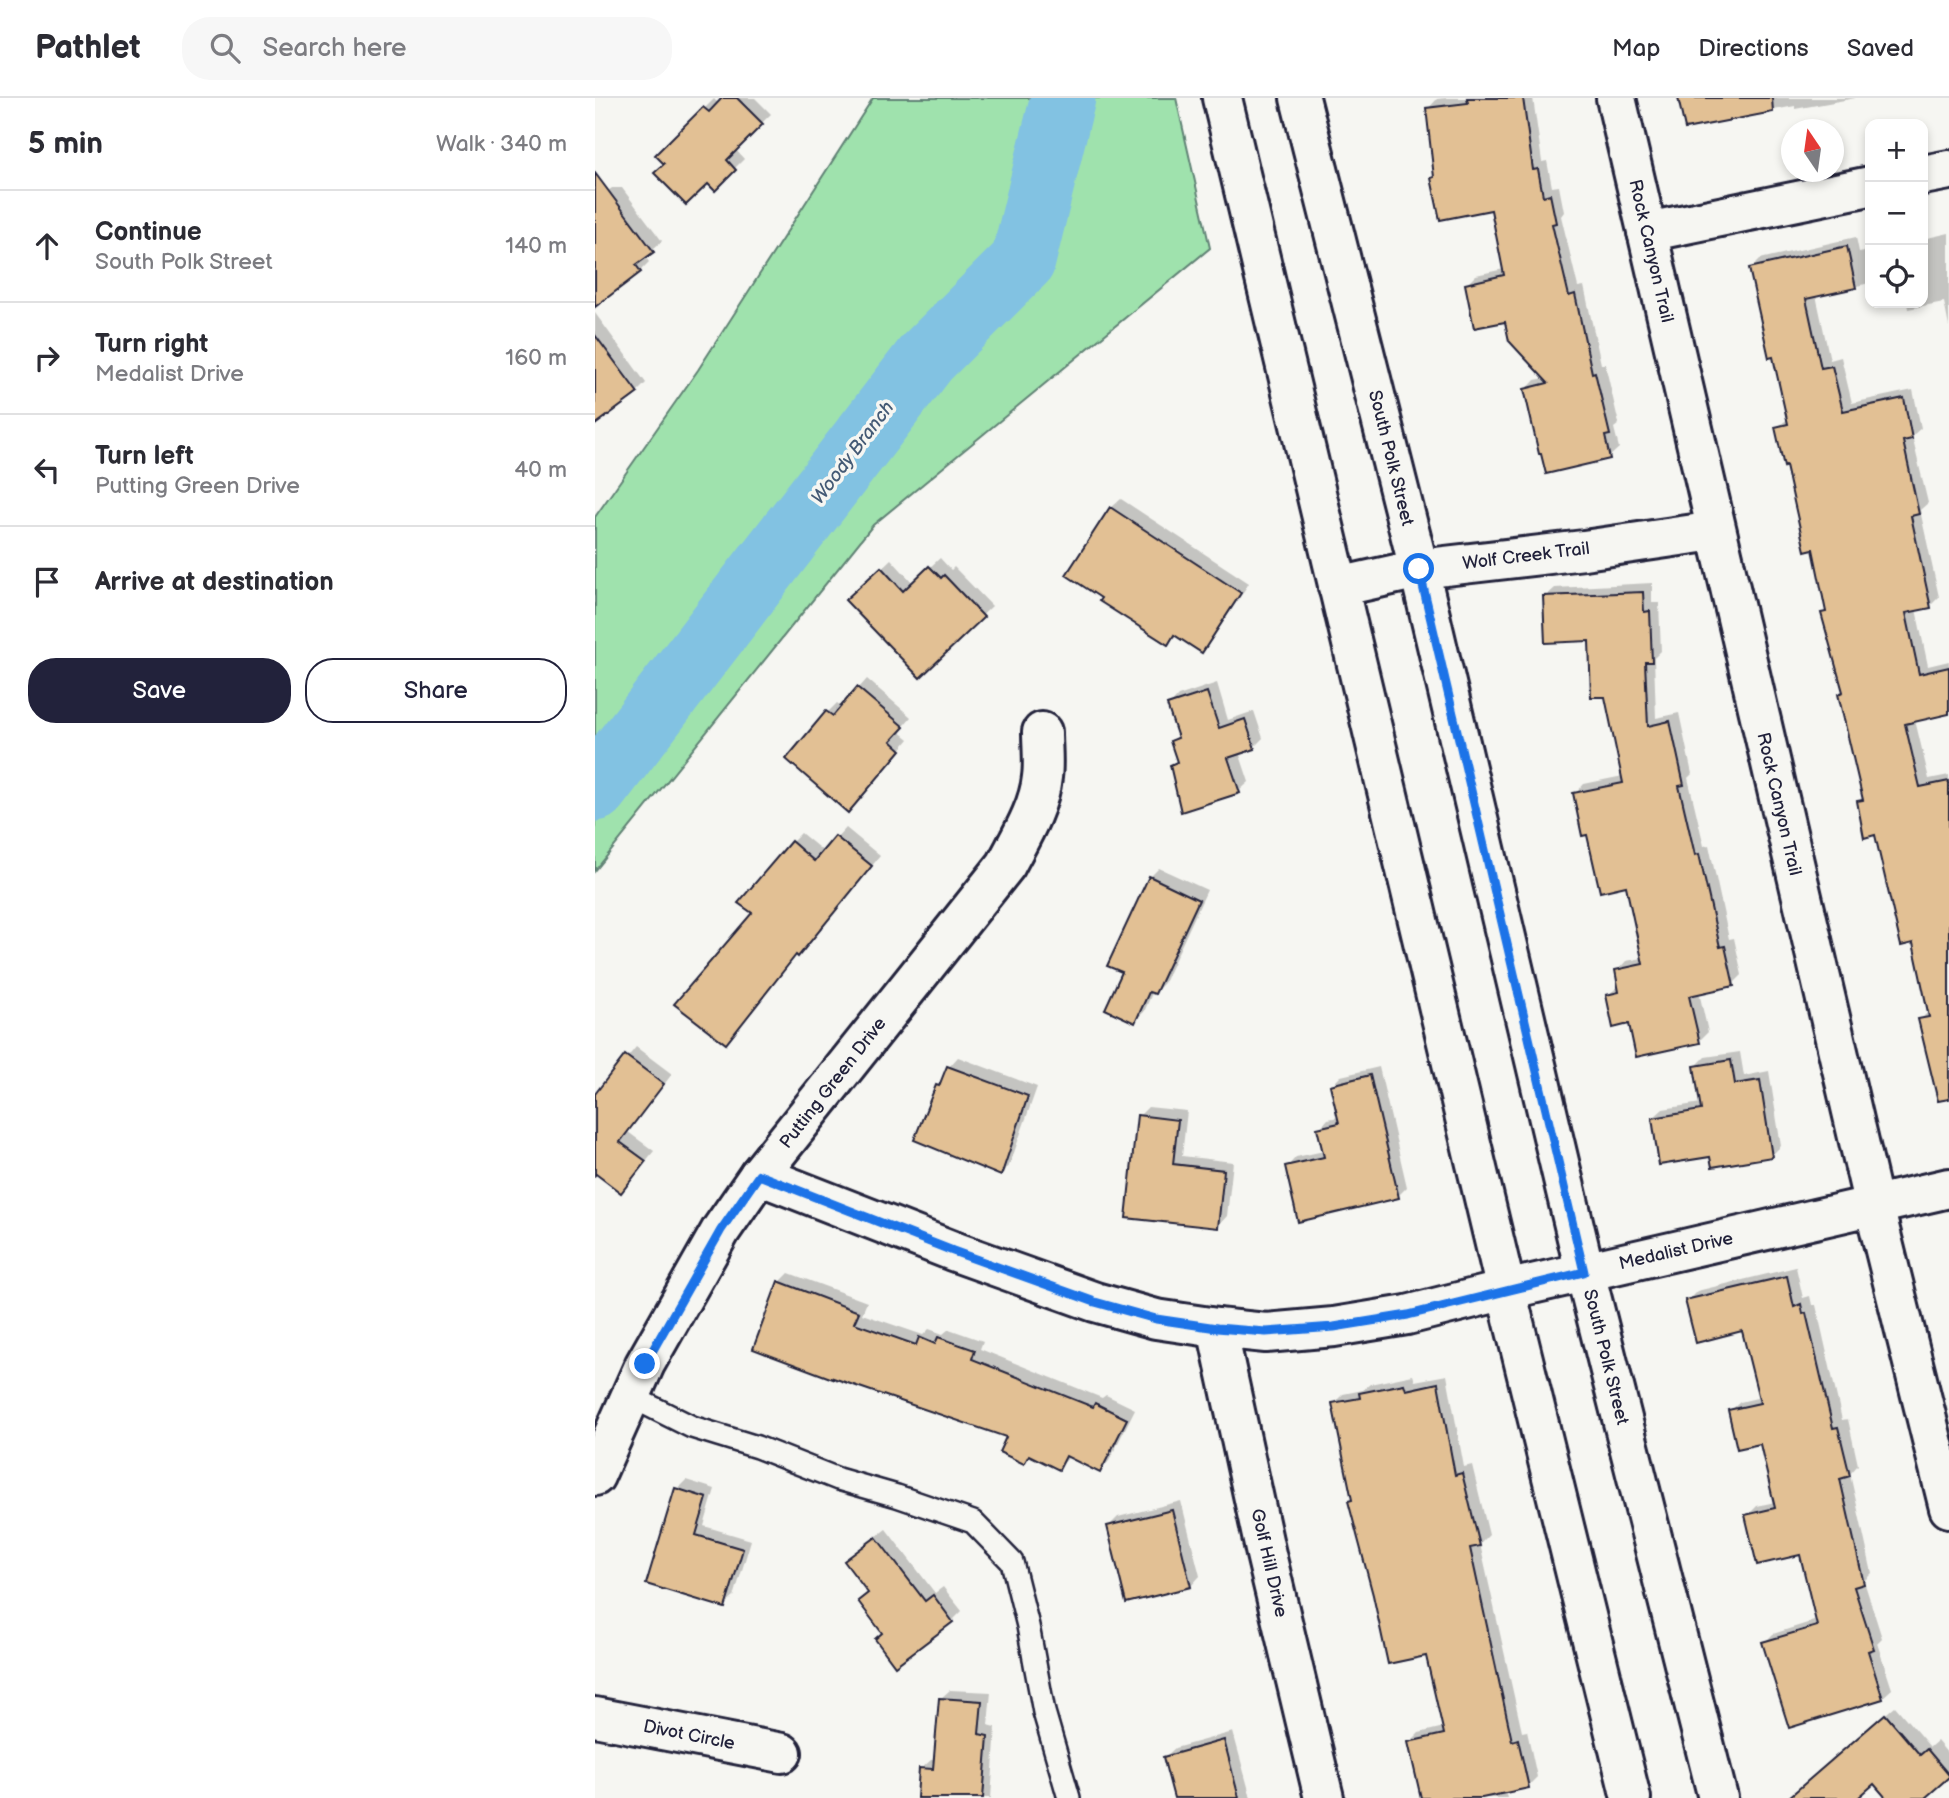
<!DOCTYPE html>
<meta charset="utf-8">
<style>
:root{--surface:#fff;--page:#f7f7f7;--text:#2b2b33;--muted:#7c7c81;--line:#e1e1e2;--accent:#22223b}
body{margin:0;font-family:"Balsamiq Sans",sans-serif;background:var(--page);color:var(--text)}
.controls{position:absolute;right:21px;top:21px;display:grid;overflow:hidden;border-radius:14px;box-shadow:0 4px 10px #0003}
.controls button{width:63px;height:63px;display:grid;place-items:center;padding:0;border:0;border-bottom:2px solid var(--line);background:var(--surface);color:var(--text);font:35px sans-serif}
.compass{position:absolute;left:1186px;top:21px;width:63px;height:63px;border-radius:50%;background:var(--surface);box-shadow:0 4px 10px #0003;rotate:347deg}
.stop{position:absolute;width:21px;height:21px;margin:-16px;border:5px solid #1a73e8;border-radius:50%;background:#fff}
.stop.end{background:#1a73e8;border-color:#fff;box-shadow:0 2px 7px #0008}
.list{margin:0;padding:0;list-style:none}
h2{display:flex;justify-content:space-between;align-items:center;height:91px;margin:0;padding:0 28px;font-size:30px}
h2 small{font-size:23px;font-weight:400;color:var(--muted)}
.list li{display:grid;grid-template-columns:46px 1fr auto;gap:21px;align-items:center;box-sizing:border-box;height:112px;padding:0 28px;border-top:2px solid var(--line)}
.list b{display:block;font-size:26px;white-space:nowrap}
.list p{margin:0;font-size:23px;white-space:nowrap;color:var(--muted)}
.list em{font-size:23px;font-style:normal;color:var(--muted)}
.actions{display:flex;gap:14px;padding:21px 28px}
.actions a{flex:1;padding:16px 0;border:2px solid var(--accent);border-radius:28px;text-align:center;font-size:24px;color:var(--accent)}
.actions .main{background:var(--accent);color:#fff}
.icon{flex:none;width:38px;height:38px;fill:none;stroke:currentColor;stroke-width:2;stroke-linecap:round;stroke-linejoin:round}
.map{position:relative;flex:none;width:1354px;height:1700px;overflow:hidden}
header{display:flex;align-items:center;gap:42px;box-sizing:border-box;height:98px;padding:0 35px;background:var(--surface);border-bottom:2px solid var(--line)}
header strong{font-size:33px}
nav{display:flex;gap:38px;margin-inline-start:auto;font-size:24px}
.search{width:490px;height:63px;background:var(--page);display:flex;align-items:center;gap:18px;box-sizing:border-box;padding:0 24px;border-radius:28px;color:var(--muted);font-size:26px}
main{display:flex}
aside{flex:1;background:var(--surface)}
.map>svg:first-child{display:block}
</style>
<header>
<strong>Pathlet</strong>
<div class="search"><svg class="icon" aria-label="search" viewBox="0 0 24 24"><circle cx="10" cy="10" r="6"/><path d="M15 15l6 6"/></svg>Search here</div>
<nav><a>Map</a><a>Directions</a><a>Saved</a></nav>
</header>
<main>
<aside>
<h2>5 min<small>Walk · 340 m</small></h2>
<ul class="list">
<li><svg class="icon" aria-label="ahead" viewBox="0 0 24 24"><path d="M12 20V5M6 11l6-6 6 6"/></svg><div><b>Continue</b><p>South Polk Street</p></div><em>140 m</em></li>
<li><svg class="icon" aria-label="right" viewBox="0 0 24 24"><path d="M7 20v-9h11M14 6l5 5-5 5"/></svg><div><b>Turn right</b><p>Medalist Drive</p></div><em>160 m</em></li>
<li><svg class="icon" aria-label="left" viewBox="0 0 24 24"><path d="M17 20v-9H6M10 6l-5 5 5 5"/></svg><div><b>Turn left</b><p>Putting Green Drive</p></div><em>40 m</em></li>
<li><svg class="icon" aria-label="arrive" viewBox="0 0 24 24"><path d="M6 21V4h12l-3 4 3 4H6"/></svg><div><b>Arrive at destination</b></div></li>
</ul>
<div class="actions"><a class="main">Save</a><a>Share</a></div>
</aside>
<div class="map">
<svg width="1354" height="1700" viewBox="0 0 1354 1700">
<rect width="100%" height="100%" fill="#f6f6f2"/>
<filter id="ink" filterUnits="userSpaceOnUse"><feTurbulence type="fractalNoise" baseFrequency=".0143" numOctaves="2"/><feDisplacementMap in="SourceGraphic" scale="14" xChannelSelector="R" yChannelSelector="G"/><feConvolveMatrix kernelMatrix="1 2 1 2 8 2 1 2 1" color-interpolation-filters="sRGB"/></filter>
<g filter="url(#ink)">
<path fill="#9fe2ad" stroke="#608274" stroke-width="2" d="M278,0H581L615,150L278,427L0,773V419L103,272Z"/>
<g fill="#0003">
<path d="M129,0H160L176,16L140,51L149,61L120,90L113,84L71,66L63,57L119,1L124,6Z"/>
<path d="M852,0H938L947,64L952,63L957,89L964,88L969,114L966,118L983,189L989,188L1006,266H1010L1024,326L1019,330L1024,350L1014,359L931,292L940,282L950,280L912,222L872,186L881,177L909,171L897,110L841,78L833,11L842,1Z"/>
<path d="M1085,0H1261L1200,11V8L1092,29Z"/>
<path d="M17,90H27L67,143L50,158L54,164L45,173L0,206V103Z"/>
<path d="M1354,135V229L1349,204L1313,211L1312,205H1328V141Z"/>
<path d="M1261,139L1264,154L1275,152V185L1221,197L1235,262L1246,259L1257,305L1318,292L1326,330L1317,338L1333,405L1325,412L1344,499L1335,508L1321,511L1333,568L1354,563V614L1320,622L1334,681L1354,677V962L1336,966L1325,922L1335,912L1319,843L1282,735L1264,703L1269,698L1245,596L1249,592L1228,516L1232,511L1219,449L1181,330L1194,320L1156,170L1165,161Z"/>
<path d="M0,215L51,285L42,294L0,301Z"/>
<path d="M526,401L654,485L616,543L607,552L581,536L573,545L516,410Z"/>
<path d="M345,460L356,472L359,469L397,508L325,577L253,502L296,461L318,485Z"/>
<path d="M1057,485V505H1064L1066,553L1059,560L1061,620L1084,615L1097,676L1093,680L1109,748L1114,747L1134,841L1139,840L1147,877L1138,886L1104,894L1113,934L1104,943L1035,924L1013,897L1025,887L1022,873L1031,863L1048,860L1032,786L993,735L980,696L989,686L1028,678L1011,597L995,541L950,499L960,490Z"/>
<path d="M272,581L316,619L304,633L314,641L262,703L193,661L233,614L242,605L247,609Z"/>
<path d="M622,585L633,622L659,613L668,640L659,649L644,654L654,684L644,693L577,667L583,661L577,643L583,637L574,608L583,598Z"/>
<path d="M251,730L285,758L212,847L202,856L140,935L131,944L159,815L197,744L206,735L229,754Z"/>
<path d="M564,770L612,792L569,885L560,894L558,893L549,914L539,923L529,874L555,779Z"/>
<path d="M41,949L77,976L33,1034L59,1053L26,1093L0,1073V999Z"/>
<path d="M1145,954L1149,978L1174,973L1186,1048L1176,1058L1116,1057L1058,1020L1068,1011L1106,1005L1100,969L1110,959Z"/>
<path d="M363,959L442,989L415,1066L406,1076L342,988L349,981L354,969Z"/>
<path d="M784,969L812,1089L803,1098L692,1069L701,1059L729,1053L724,1031L733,1021L744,1019L737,987L746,978Z"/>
<path d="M553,1009L592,1013L587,1058L638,1064L632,1118L623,1128L533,1118L544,1018Z"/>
<path d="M1201,1169L1208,1200L1215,1198L1217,1207H1221L1247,1322L1253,1321L1263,1367L1255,1376L1277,1475L1269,1483L1287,1540L1282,1545L1297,1591L1287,1600L1169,1545L1178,1536L1222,1522L1207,1455L1152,1418L1162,1408L1180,1404L1166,1344L1135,1313L1145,1304L1166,1299L1149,1231L1092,1203L1102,1193Z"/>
<path d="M194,1175L272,1204L267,1216L328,1237L334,1231L348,1236L354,1231L388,1243L385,1251L507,1300L511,1297L540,1311L514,1363L505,1373L475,1358L464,1370L437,1357L429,1364L414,1338L185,1184Z"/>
<path d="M818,1277L820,1283L852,1277L869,1369L877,1367L894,1437L885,1446L927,1634L932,1633L942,1679L933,1688L910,1693L912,1700H827L815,1644L824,1635L849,1629L833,1555L779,1497L755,1403L758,1400L739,1305L748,1296L768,1292L775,1286Z"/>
<path d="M91,1382L120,1391L109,1428L156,1442L139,1499L129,1508L82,1391Z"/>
<path d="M586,1403L605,1478L596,1488L514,1428L523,1419Z"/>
<path d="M291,1431L340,1495L348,1489L367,1513L357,1523L300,1566L274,1494L252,1463L261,1454Z"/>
<path d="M355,1592L396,1594L393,1627L401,1629L396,1700H324L326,1671L336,1662H341L345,1601Z"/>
<path d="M1300,1608L1335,1649L1342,1643L1354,1657V1677L1327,1700L1279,1684L1217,1680Z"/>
<path d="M638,1634L656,1700H579L570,1659L580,1650Z"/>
</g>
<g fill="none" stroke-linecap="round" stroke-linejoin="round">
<path stroke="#82c2e2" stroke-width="65" d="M0,691L331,260L428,163L468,0"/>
</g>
<g fill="#e2c094" stroke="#22223b" stroke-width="2">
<path d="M127,0H142L168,26L132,62L141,72L120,93L113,86L91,107L59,75L69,66L60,57L108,9L114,14Z"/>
<path d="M872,0H928L938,72L943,71L948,98L955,96L961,125L957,126L974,198L980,196L997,275L1000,274L1015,337L1010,338L1015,361L951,376L946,356H944L929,291L953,285L914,243L910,224L879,230L870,186L909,177L896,112L845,122L836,80L839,79L831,10L873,5Z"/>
<path d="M1083,0H1177L1178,14L1090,31Z"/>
<path d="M0,75L59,154L41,167L46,174L0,209Z"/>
<path d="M1252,148L1261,190L1211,201L1226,270L1237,268L1248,313L1309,300L1317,341L1308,343L1324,416L1316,418L1336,510L1311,515L1324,576L1354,569V616L1310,626L1325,689L1354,683V1001L1343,1003L1323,921L1334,919L1318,845L1306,848L1280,737L1269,740L1262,703L1268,702L1243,596L1248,594L1226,515L1231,514L1218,451L1210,453L1191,368L1189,369L1180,329L1193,326L1178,259L1174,260L1154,170Z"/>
<path d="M0,237L43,295L0,327Z"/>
<path d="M515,409L646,495L607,555L579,537L573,547L504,503L506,500L471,477Z"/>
<path d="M334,468L346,480L349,477L389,519L325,580L250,502L286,469L308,493Z"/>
<path d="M1048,494L1049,514L1055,513L1057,564H1050L1053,628L1075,623L1089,687L1084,688L1100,757L1104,756L1125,849L1130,848L1139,888L1094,898L1105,945L1041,959L1034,926L1018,930L1011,897L1024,894L1020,872L1048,866L1031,788L1005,794L992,737L987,738L978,695L1028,685L1010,599H996L994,543L950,545L948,498Z"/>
<path d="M262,589L309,629L296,643L306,652L253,715L191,661L231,613L238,618Z"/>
<path d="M612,594L624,630L650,621L660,651L633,660L645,695L586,714L575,667L582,664L575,643L583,640L572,607Z"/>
<path d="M240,738L277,768L203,859L201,857L131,946L79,906L157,815L143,805L196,743L219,763Z"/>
<path d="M554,778L604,802L560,896L554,894L540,925L510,911L527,874L512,868Z"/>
<path d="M30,957L69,986L25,1044L51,1063L26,1095L1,1076L0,1077V996Z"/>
<path d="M1136,962L1140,986L1165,982L1177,1059L1117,1069L1115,1059L1064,1067L1057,1020L1106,1012L1099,968Z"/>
<path d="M352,968L433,998L406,1078L319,1042L341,987L344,988Z"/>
<path d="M775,977L804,1100L703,1124L690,1068L729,1059L722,1030L744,1025L735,987Z"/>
<path d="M542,1017L583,1022L578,1066L629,1072L623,1130L531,1120Z"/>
<path d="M1192,1178L1199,1209L1206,1206L1208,1216L1211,1215L1238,1330L1243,1329L1255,1378L1245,1381L1269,1486L1259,1489L1279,1551L1273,1553L1288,1601L1194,1630L1167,1544L1222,1528L1205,1457L1162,1467L1150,1417L1180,1410L1165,1346L1142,1351L1133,1312L1165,1305L1147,1233L1101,1245L1090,1202Z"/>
<path d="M183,1183L264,1214L259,1225L321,1247L324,1239L340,1246L343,1239L380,1252L377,1261L498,1309L500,1305L532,1321L505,1375L471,1358L464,1372L434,1357L429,1366L404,1354L411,1339L238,1280V1281L158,1251Z"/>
<path d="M843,1285L860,1377L867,1375L885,1448L875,1450L917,1643L923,1641L934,1690L887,1700H826L813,1644L849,1636L831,1558L793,1566L778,1497L753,1403L757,1402L737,1305L765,1300L764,1295L809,1286L811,1292Z"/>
<path d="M80,1390L112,1400L101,1437L148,1451L130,1510L51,1486Z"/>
<path d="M577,1412L596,1489L531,1505L512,1428Z"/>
<path d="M281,1439L330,1503L338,1497L358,1524L300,1568L280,1541L287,1535L263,1503L273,1495L249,1463Z"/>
<path d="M344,1600L387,1603L384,1636L393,1638L388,1700H322L324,1670L338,1671Z"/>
<path d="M1290,1616L1325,1657L1332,1651L1354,1677V1679L1330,1700H1291L1279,1686L1263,1700H1193Z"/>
<path d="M629,1642L644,1700H579L568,1659Z"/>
</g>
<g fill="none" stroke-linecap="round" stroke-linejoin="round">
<g stroke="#22223b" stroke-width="26">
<path id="service" d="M35,1298L97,1329L162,1349L243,1381L302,1398L378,1424L417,1464L433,1528L449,1614L474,1700"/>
</g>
<g stroke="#22223b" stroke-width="44">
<g id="minor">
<path d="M1021,0L1279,1108L1354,1410"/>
<path d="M1328,77L1354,72"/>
<path d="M1052,134L1275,88"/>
<path d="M743,489L824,471L989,452L1120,433"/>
<path d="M164,1077L358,1153L500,1204L561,1221L622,1230L671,1235L739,1229L812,1217L911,1192L1354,1090"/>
<path d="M622,1230L670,1452L729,1700"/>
<path d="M0,1378L50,1266L126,1132L164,1077L411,767C425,740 444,710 447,679C449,665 447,649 447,634"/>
<path d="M0,1619L187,1655"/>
</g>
</g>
<g stroke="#22223b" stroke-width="44">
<g id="secondary">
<path d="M627,0L911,1192L1036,1700"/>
<path d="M705,0L824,471L990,1174L1123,1700"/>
</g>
</g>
<use href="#service" stroke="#f6f6f2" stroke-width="21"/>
<use href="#minor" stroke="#f6f6f2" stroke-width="38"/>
<use href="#secondary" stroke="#f6f6f2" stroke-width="38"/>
</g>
</g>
<g fill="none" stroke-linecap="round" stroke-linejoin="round" filter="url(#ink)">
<path stroke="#1a73e8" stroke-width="9" d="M50,1266L126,1132L164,1077L358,1153L500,1204L561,1221L622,1230L671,1234L739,1229L813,1217L989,1174L824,471"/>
</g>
<g text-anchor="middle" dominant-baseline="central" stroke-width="7" stroke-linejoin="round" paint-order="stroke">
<g font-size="18" fill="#22223b" stroke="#f6f6f2">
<text transform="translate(1056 153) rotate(77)">Rock Canyon Trail</text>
<text transform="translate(796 360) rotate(76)">South Polk Street</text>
<text transform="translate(931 458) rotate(-7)">Wolf Creek Trail</text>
<text transform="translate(1184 706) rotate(77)">Rock Canyon Trail</text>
<text transform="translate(238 985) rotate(-52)">Putting Green Drive</text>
<text transform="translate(1081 1153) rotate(-13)">Medalist Drive</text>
<text transform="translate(1011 1259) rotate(76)">South Polk Street</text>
<text transform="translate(674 1465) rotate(77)">Golf Hill Drive</text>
<text transform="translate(94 1637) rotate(11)">Divot Circle</text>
</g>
<g font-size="19" font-style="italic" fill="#445a75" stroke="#f6f6f2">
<text transform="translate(258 355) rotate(-53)">Woody Branch</text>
</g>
</g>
</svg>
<div class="controls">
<button>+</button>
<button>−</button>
<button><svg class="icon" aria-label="locate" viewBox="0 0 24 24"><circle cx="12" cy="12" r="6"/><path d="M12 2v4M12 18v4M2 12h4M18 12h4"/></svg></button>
</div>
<svg class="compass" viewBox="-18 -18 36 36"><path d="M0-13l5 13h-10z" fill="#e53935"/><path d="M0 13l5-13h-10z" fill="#7c7c81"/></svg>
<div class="stop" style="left:824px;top:471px"></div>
<div class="stop end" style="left:50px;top:1266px"></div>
</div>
</main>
